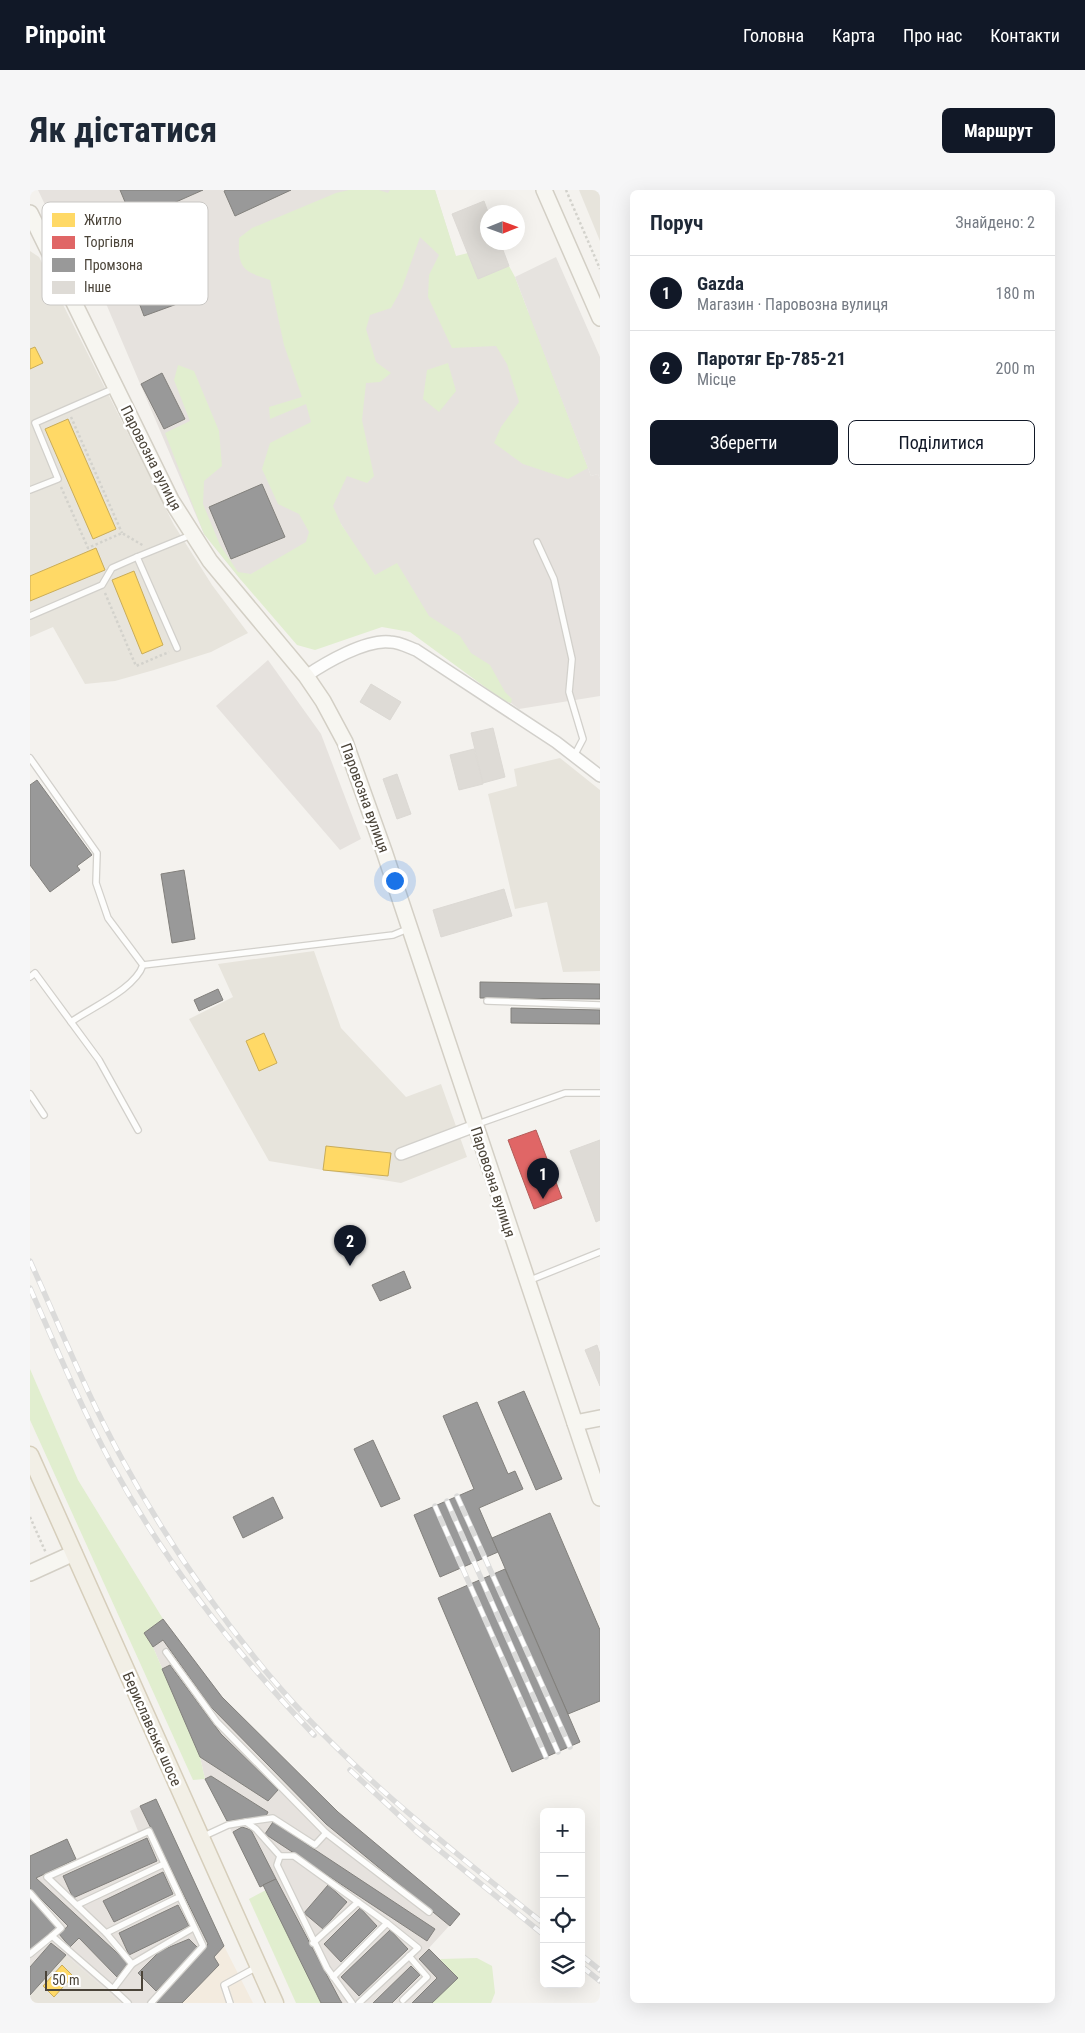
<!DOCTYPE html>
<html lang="uk">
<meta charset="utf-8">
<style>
:root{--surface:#fff;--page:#f6f6f7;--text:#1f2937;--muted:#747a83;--line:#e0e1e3;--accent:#111827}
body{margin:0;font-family:"Roboto Condensed",sans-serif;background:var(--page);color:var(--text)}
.controls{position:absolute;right:15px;bottom:15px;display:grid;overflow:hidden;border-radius:8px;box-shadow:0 5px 20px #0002}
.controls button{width:45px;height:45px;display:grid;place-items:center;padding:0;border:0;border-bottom:1px solid var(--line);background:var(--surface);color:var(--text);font:25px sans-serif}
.compass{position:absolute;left:450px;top:15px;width:45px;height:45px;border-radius:50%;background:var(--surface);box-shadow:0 5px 20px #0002;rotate:89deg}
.scale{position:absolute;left:15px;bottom:12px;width:98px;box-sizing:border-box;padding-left:5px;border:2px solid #4b4439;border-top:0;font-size:14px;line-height:18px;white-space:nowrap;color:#4b4439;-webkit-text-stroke:4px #fff;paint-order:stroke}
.you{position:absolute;left:364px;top:690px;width:18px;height:18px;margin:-12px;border:4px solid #fff;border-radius:50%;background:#1a73e8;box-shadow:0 0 0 8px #1a73e833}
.badge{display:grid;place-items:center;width:32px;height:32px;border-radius:50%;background:var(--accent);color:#fff;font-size:16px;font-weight:700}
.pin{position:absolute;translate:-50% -41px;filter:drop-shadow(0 1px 2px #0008)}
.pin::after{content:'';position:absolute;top:26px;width:18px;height:15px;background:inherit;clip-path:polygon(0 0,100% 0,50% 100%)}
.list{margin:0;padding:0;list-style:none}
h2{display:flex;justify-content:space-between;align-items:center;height:65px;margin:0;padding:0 20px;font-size:21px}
h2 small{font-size:16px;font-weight:400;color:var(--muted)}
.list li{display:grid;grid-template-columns:32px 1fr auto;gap:15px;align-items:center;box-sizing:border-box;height:75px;padding:0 20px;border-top:1px solid var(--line)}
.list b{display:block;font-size:19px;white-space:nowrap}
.list p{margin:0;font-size:16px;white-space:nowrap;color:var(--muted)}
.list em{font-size:16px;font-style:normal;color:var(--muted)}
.actions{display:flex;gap:10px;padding:15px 20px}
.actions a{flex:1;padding:11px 0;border:1px solid var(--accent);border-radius:8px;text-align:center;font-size:18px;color:var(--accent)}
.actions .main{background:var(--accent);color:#fff}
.icon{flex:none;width:28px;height:28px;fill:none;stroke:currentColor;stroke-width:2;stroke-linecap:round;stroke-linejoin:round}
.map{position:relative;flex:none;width:570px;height:1813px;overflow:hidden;border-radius:8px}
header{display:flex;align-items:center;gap:30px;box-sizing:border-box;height:70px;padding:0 25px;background:var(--accent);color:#fff}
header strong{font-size:24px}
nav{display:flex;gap:28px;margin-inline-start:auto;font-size:18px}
.intro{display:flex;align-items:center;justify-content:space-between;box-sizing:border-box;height:120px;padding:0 30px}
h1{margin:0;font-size:35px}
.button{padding:12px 22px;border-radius:8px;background:var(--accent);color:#fff;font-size:18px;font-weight:700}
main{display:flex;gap:30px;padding:0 30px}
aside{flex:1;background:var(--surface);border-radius:8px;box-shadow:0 5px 20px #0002}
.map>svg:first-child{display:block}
</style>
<header>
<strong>Pinpoint</strong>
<nav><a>Головна</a><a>Карта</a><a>Про нас</a><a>Контакти</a></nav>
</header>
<div class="intro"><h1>Як дістатися</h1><a class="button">Маршрут</a></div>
<main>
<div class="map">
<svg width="570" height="1813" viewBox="0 0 570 1813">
<rect width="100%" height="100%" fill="#f4f2ee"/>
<g fill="#e7e4dc">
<path d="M549,0H570V51Z"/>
<path d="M0,61L9,67L144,335L182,395L218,443L181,462L124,480L85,491L55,494L23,437L0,447Z"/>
<path d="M530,568L570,600V781L533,782L517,712L485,719L458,604L487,596L484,579Z"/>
<path d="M284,761L311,838L376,907L411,894L437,967L371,993L239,971L159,829L203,807L188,774Z"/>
<path d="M36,1765L91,1813H0V1805Z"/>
</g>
<path fill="#f3ebdf" d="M194,1756L223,1813H152L184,1767Z"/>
<g fill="#e6e2de">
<path d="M8,0H405L449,141L499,122L561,286L568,284L570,289V506L489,519L390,445L332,368L311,334L211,390L174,344L49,50L34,55Z"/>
<path d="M238,470L291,544L331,649L310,660L186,516Z"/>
<path d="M133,1429L192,1507L308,1622L430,1724L399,1758L428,1788L402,1813H291L234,1696L230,1697L175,1589L170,1567L123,1457L114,1443Z"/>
<path d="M126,1609L194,1756L185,1767L189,1775L152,1813H91L36,1765L0,1805V1666L37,1649L46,1669L108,1641L100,1621Z"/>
</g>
<g fill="#e1eecf">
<path d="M319,0H349L358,3L360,0H405L426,66L438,63L448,89L479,76L485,87L558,278L538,289L493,274L464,253L471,237L489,212L477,174L466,156L422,158L398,107L399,85L409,65L390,47L372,98L361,118L340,125L336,139L346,172L361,183L350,192L336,193L332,230L344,286L337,293L317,286L303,316L311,334L345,385L367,373L399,426L430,446L441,463L460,475L475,502L482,509L481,513L474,511L380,442L352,437L285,460L267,455L211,390L174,344L135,243L160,231L144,190L148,175L164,181L189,241L192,276L174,291L173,314L190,355L208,382L221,384L276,352L279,342L269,324L248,314L232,279L240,253L281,232L276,214L240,229L239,217L272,207L254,155L240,90C212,81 208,78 209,48L222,38L306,3Z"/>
<path d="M418,173L426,201L409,222L393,209L397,180Z"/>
<path d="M0,1179L48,1290L133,1429L114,1443L123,1457L170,1567L175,1589L163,1590L0,1230Z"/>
<path d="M236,1700L291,1813H266L219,1709Z"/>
<path d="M447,1768L462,1776L465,1803L461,1813H402L427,1788L410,1769Z"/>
</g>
<path fill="#e6e3df" d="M526,67L570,167V289L568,284L561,286L485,87Z"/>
<g fill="#ffd966" stroke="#c9ac58">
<path d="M5,157L13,173L0,179V159Z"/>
<path d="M38,229L86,339L63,349L15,239Z"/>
<path d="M66,358L75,380L0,411V386Z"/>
<path d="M104,381L133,455L112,464L82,390Z"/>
<path d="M234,843L247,873L229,881L216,851Z"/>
<path d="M296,956L361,963L358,986L293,980Z"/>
<path d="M32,1775L43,1786L24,1807L13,1796Z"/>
</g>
<path fill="#e06666" stroke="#b35c58" d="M506,940L532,1008L504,1019L478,950Z"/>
<g fill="#999" stroke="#82807c">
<path d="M90,0H173L103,31Z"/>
<path d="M196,0H261L205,26L194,1Z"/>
<path d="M140,62L158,110L114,126L96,78Z"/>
<path d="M132,183L155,229L134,239L111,194Z"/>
<path d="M232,294L255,347L201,369L179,317Z"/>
<path d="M7,590L62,665L47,676L50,680L20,702L0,675V595Z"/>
<path d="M154,680L165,749L142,753L131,684Z"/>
<path d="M450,792L570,794V809L450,808Z"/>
<path d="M188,799L193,810L169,821L164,810Z"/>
<path d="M481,818L570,820V834L481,833Z"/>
<path d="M374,1081L381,1098L350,1111L342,1095Z"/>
<path d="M494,1201L532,1289L506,1300L468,1212Z"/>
<path d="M447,1212L478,1284L485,1281L493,1299L449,1318L468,1362L410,1387L384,1325L444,1299L413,1226Z"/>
<path d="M343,1250L370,1309L351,1317L324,1259Z"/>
<path d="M243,1307L253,1328L213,1348L203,1327Z"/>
<path d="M520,1323L570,1440V1511L538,1524L462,1348Z"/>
<path d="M475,1379L550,1552L482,1582L408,1408Z"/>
<path d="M133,1429L192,1507L308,1622L430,1724L420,1736L296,1634L180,1516L133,1450L123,1457L114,1443Z"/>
<path d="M140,1475L191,1544L248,1600L238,1611L170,1567L132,1479Z"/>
<path d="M181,1586L238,1622L236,1626L197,1631L175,1589Z"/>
<path d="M126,1609L194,1756L184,1767L189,1775L152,1813H125L178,1754L110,1616Z"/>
<path d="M243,1632L405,1739L397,1751L235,1644Z"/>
<path d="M212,1637L221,1640L246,1689L230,1697L203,1642Z"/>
<path d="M117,1648L127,1671L43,1708L33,1686Z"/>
<path d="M37,1649L46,1669L6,1688L98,1773L87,1787L49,1748L40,1757L29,1744L38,1736L0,1698V1666Z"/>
<path d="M133,1682L143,1704L84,1732L73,1711Z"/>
<path d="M246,1689L310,1810L312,1813H291L233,1695Z"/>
<path d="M298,1695L317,1712L293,1739L274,1723Z"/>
<path d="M0,1707L27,1739L1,1760L0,1758Z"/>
<path d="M148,1715L159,1736L99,1765L89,1743Z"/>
<path d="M330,1718L347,1736L311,1772L294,1754Z"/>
<path d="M360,1740L378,1759L329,1806L311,1787Z"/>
<path d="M159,1749L168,1758L126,1801L108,1783L130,1761Z"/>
<path d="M21,1753L36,1765L0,1805V1777Z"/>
<path d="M399,1759L428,1788L402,1813H382L407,1788L389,1769Z"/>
<path d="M381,1776L390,1785L362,1813H343Z"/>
</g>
<g fill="#dedbd6" stroke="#dcd9d4">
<path d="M454,11L458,22V52H470L479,76L448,89L422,24Z"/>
<path d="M341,494L371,512L360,530L330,512Z"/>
<path d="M463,538L475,587L453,593L441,543Z"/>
<path d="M444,559L453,594L429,600L420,565Z"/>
<path d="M367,584L381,624L367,629L353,589Z"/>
<path d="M474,699L482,726L411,747L403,720Z"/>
<path d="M570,950V1030L566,1032L540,961Z"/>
<path d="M567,1155L570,1164V1196L555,1160Z"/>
</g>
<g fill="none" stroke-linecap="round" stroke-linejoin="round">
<g stroke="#d2d0cb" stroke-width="8">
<g id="lane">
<path d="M0,300L28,289L5,233L85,198"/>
<path d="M507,352L524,389L542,469L539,502L553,549L544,566"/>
<path d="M0,426L72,395L82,378L107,367"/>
<path d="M147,458L107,367L161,345"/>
<path d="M0,568L67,663L66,693L78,728L113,775"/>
<path d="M0,787L5,783L69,870L108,940"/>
<path d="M457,811L570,815"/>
<path d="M41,832C62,817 105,799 113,775L363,745L380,738"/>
<path d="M0,904L14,925"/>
<path d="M445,935L535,903H570"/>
<path d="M498,1091L570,1062"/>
<path d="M136,1462L187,1532L296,1643L399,1722"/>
<path d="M216,1632L243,1628L285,1655L296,1643"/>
<path d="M172,1647L198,1635L216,1632L226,1639L250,1666L247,1675L297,1778L322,1813"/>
<path d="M250,1666H264L357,1733L388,1758L329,1813"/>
<path d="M0,1703L31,1738L22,1746"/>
<path d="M47,1715L134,1674"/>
<path d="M76,1743L102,1774L163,1738"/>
<path d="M283,1753L328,1712"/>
<path d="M0,1764L22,1746L83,1799L102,1774"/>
<path d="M303,1787L357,1733"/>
<path d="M83,1799L98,1813"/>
<path d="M373,1810L397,1787L379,1766"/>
<path d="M121,1813L173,1756L119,1641L17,1687L76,1743L149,1707"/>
<path d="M200,1813L194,1795L227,1777"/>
</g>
</g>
<g stroke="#d2d0cb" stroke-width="14">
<g id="street">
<path d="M276,486C295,473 336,449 360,452C369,452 378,457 386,460L526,552L570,586"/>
<path d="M371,964L445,936"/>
</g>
</g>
<g stroke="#d3cfc5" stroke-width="18">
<g id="secondary">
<path d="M514,0L570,128"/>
<path d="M0,23L141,310L180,371L276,486L293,511L315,552L354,661L570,1308"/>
<path d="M545,1233L570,1228"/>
<path d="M0,1383L44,1363"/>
</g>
</g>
<g stroke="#d6cebb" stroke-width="19">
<path id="primary" d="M0,1265L245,1813"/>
</g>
<g stroke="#d3d2cc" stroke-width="2.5" stroke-dasharray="2.5 2.5" stroke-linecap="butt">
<path d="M536,0L570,79"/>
<path d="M41,227L92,343"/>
<path d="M31,297L58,358L92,343L114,356"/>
<path d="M75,403L106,476L139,462"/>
<path d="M0,1327L16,1363"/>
</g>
<use href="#lane" stroke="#fdfdfc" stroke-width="5.5"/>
<use href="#street" stroke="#fdfdfc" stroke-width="11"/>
<use href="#secondary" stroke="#f7f6f1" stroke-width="15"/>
<use href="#primary" stroke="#f2efe6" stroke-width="16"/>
<g stroke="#dbdbda" stroke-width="5.5">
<g id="rail">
<path d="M0,1071C30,1137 57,1205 92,1269C130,1339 175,1406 225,1468C307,1571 412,1652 514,1734"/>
<path d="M0,1098C26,1157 51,1217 81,1273C135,1373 206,1463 284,1545"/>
<path d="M427,1306L540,1557"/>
<path d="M417,1311L528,1562"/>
<path d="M405,1316L516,1567"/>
<path d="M320,1580L387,1642L514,1745"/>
<path d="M551,1765L570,1780"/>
<path d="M551,1776L570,1791"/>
</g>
</g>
<use href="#rail" stroke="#fff" stroke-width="4" stroke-dasharray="11" stroke-linecap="butt"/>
</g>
<g text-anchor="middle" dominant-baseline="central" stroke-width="5" stroke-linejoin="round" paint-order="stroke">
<g font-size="15" fill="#4b4439" stroke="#fff">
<text transform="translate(121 268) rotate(63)">Паровозна вулиця</text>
<text transform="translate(335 608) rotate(70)">Паровозна вулиця</text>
<text transform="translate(463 992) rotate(72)">Паровозна вулиця</text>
<text transform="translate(122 1539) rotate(66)">Бериславське шосе</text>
</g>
</g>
<rect x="12" y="12" width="166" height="103" rx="8" fill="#fff" stroke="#c9c7c4" stroke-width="1"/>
<rect x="22" y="23" width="23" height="14" fill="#ffd966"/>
<rect x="22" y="46" width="23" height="13" fill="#e06666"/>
<rect x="22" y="68" width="23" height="14" fill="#999"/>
<rect x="22" y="91" width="23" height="13" fill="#dedbd6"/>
<g font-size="14" fill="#4b4439">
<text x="54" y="35">Житло</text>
<text x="54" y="57">Торгівля</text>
<text x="54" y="80">Промзона</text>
<text x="54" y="102">Інше</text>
</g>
</svg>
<div class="controls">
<button>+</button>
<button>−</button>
<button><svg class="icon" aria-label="locate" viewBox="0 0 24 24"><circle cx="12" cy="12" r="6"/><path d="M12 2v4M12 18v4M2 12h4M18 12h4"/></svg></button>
<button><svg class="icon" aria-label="layers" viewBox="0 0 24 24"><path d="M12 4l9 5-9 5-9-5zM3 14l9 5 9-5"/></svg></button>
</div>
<svg class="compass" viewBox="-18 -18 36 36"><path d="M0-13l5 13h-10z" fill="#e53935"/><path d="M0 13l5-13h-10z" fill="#747a83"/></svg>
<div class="scale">50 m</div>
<div class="you"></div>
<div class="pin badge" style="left:513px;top:1009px">1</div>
<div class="pin badge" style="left:320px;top:1076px">2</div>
</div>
<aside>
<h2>Поруч<small>Знайдено: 2</small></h2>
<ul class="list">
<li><span class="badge">1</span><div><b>Gazda</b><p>Магазин · Паровозна вулиця</p></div><em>180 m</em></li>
<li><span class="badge">2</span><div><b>Паротяг Ер-785-21</b><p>Місце</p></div><em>200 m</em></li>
</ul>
<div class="actions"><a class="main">Зберегти</a><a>Поділитися</a></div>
</aside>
</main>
